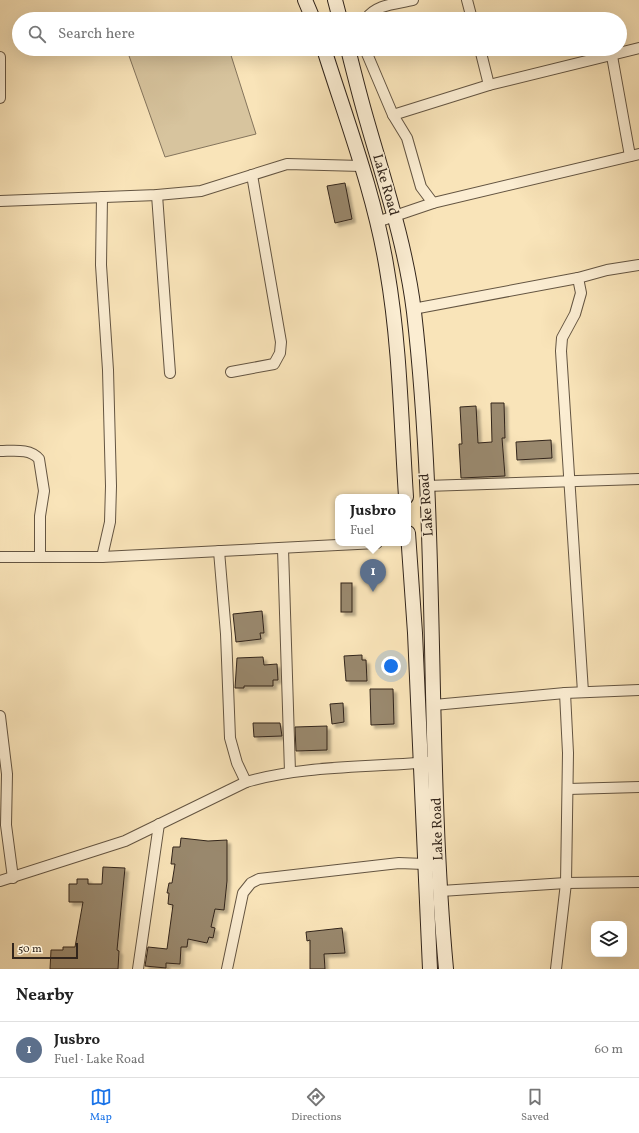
<!DOCTYPE html>
<meta charset="utf-8">
<style>
:root{--surface:#fff;--page:#f2f2f2;--text:#222;--muted:#767676;--line:#e0e0e0;--accent:#1a73e8}
body{margin:0;font-family:Vollkorn,serif;background:var(--page);color:var(--text)}
.controls{position:absolute;right:12px;bottom:12px;display:grid;overflow:hidden;border-radius:8px;box-shadow:0 4px 16px #0002}
.controls button{width:36px;height:36px;display:grid;place-items:center;padding:0;border:0;border-bottom:1px solid var(--line);background:var(--surface);color:var(--text);font:20px sans-serif}
.scale{position:absolute;left:12px;bottom:10px;width:66px;box-sizing:border-box;padding-left:4px;border:2px solid #32251b;border-top:0;font-size:11px;line-height:14px;white-space:nowrap;color:#32251b;-webkit-text-stroke:3px #fbedd2;paint-order:stroke}
.you{position:absolute;left:391px;top:666px;width:14px;height:14px;margin:-10px;border:3px solid #fff;border-radius:50%;background:#1a73e8;box-shadow:0 0 0 6px #1a73e833}
.badge{display:grid;place-items:center;width:26px;height:26px;border-radius:50%;background:var(--accent);color:#fff;font-size:13px;font-weight:700}
.pin{position:absolute;translate:-50% -33px;filter:drop-shadow(0 1px 2px #0008)}
.pin::after{content:'';position:absolute;top:21px;width:14px;height:12px;background:inherit;clip-path:polygon(0 0,100% 0,50% 100%)}
.popup{position:absolute;left:335px;top:494px;width:76px;height:52px;box-sizing:border-box;display:grid;place-content:center;border-radius:8px;background:var(--surface);filter:drop-shadow(0 1px 3px #0005);font-size:13px;white-space:nowrap;color:var(--muted)}
.popup b{font-size:15px;color:var(--text)}
.popup::after{content:'';position:absolute;left:50%;top:100%;margin-left:-8px;border:8px solid transparent;border-top-color:var(--surface)}
.list{margin:0;padding:0;list-style:none}
h2{display:flex;justify-content:space-between;align-items:center;height:52px;margin:0;padding:0 16px;font-size:17px}
h2 small{font-size:13px;font-weight:400;color:var(--muted)}
.list li{display:grid;grid-template-columns:26px 1fr auto;gap:12px;align-items:center;box-sizing:border-box;height:56px;padding:0 16px;border-top:1px solid var(--line)}
.list b{display:block;font-size:15px;white-space:nowrap}
.list p{margin:0;font-size:13px;white-space:nowrap;color:var(--muted)}
.list em{font-size:13px;font-style:normal;color:var(--muted)}
.icon{flex:none;width:22px;height:22px;fill:none;stroke:currentColor;stroke-width:2;stroke-linecap:round;stroke-linejoin:round}
.map{position:relative;flex:none;width:639px;height:969px;overflow:hidden}
.search{position:absolute;background:var(--surface);box-shadow:0 4px 16px #0002;left:12px;right:12px;top:12px;height:44px;display:flex;align-items:center;gap:10px;box-sizing:border-box;padding:0 14px;border-radius:22px;color:var(--muted);font-size:15px}
.sheet{height:108px;background:var(--surface)}
nav{display:flex;justify-content:space-around;align-items:center;box-sizing:border-box;height:56px;border-top:1px solid var(--line);background:var(--surface);font-size:11px;color:var(--muted)}
nav a{display:grid;justify-items:center;gap:2px}
nav .on{color:var(--accent)}
.map>svg:first-child{display:block}
</style>
<div class="map">
<svg width="639" height="969" viewBox="0 0 639 969">
<defs>
<filter id="shadow"><feDropShadow dx="3.5" dy="3.5" stdDeviation="1" flood-color="#0004"/></filter>
</defs>
<rect width="100%" height="100%" fill="#f9e4b9"/>
<filter id="stains"><feTurbulence type="fractalNoise" baseFrequency=".005" numOctaves="4"/><feColorMatrix values="0 0 0 0 .2 0 0 0 0 .09 0 0 0 0 .02 0 0 0 .5 -.17"/></filter>
<radialGradient id="worn" r=".72"><stop offset=".6" stop-color="#630" stop-opacity="0"/><stop offset="1" stop-color="#630" stop-opacity=".3"/></radialGradient>
<path fill="#d7c49e" stroke="#84745c" d="M141,49H229L256,134L165,157L128,53Z"/>
<g fill="#99886d" stroke="#32251b" filter="url(#shadow)">
<path d="M345,183L352,219L335,223L327,186Z"/>
<path d="M491,403H504L505,438H502L505,476L461,478L459,444H462L460,407L476,406L478,443L492,442Z"/>
<path d="M551,440L552,458L517,460L516,442Z"/>
<rect x="341" y="583" width="11" height="29"/>
<path d="M262,611L264,633H260L261,639L236,642L233,614Z"/>
<path d="M362,655V660H366L367,681H346L344,656Z"/>
<path d="M263,657L264,665L277,664L278,680H273V686H244V688H235L237,658Z"/>
<path d="M370,689H393L394,724L371,725Z"/>
<path d="M343,703L344,722L332,724L330,704Z"/>
<path d="M253,723H280L282,736L254,737Z"/>
<path d="M327,726V750L296,751L295,727Z"/>
<path d="M181,838L208,841L227,840V881L224,910L215,909L211,927L215,928L213,938L209,937L207,943L188,939L187,947H181L180,964L166,963V968L145,966L148,947L167,949L173,905L168,904L169,893H167L169,883H172L175,864H171L173,847H180Z"/>
<path d="M103,867L125,868L117,950L119,951L118,969H50L51,950H63V947H75L83,902H69V884H77V879H88V884H102Z"/>
<path d="M342,928L345,953L324,954L325,969H310V940L307,941L306,932Z"/>
</g>
<g fill="none" stroke-linecap="round" stroke-linejoin="round">
<g stroke="#645542" stroke-width="12">
<g id="street">
<path d="M467,0L472,19"/>
<path d="M366,19C376,4 397,4 413,0"/>
<path d="M365,49L393,115L407,138L421,187L433,203"/>
<path d="M480,49L489,85"/>
<path d="M612,56L630,156"/>
<path d="M0,57V98"/>
<path d="M393,115L489,85L639,48"/>
<path d="M157,195L170,373"/>
<path d="M102,197L101,265L108,370L111,486L110,522L102,557"/>
<path d="M0,201L157,195L201,191L287,164L361,166"/>
<path d="M377,222L433,203L639,154"/>
<path d="M578,278L581,293L575,314L562,338L561,351L583,692"/>
<path d="M413,309L578,278L607,270L639,265"/>
<path d="M231,372L274,364L280,353L281,342L252,175"/>
<path d="M0,451C13,451 30,448 39,459L44,491L40,516V557"/>
<path d="M426,486L639,479"/>
<path d="M283,549L290,772"/>
<path d="M219,551L226,634L230,738L237,763L246,782"/>
<path d="M0,557H102L377,543"/>
<path d="M434,705L565,693L639,690"/>
<path d="M0,716L7,774L6,825L13,878"/>
<path d="M568,789L639,787"/>
<path d="M0,881L125,841L246,782C305,765 366,768 427,762"/>
<path d="M441,891L566,883L639,882"/>
<path d="M138,969L159,824"/>
<path d="M227,969L243,893L251,883L259,879L399,863L424,864"/>
<path d="M556,969L566,883L568,753L565,693"/>
</g>
</g>
<g stroke="#32251b" stroke-width="16">
<g id="secondary">
<path d="M305,0L313,19"/>
<path d="M335,0L340,19"/>
<path d="M324,49C347,122 375,195 387,270C400,345 401,421 406,497"/>
<path d="M348,49C354,73 360,97 367,121C385,184 406,246 414,312C439,530 426,750 446,969"/>
<path d="M408,533L415,633L430,969"/>
</g>
</g>
<use href="#street" stroke="#fbedd2" stroke-width="10"/>
<use href="#secondary" stroke="#fbedd2" stroke-width="14"/>
</g>
<g text-anchor="middle" dominant-baseline="central" stroke-width="3.5" stroke-linejoin="round" paint-order="stroke">
<g font-size="14" fill="#32251b" stroke="#fbedd2">
<text transform="translate(385 185) rotate(74)">Lake Road</text>
<text transform="translate(427 505) rotate(-94)">Lake Road</text>
<text transform="translate(438 829) rotate(-92)">Lake Road</text>
</g>
</g>
<rect width="100%" height="100%" filter="url(#stains)"/>
<rect width="100%" height="100%" fill="url(#worn)"/>
</svg>
<div class="controls">
<button><svg class="icon" aria-label="layers" viewBox="0 0 24 24"><path d="M12 4l9 5-9 5-9-5zM3 14l9 5 9-5"/></svg></button>
</div>
<div class="scale">50 m</div>
<div class="you"></div>
<div class="pin badge" style="left:373px;top:592px;background:#5c6f8a">1</div>
<div class="popup"><b>Jusbro</b>Fuel</div>
<div class="search"><svg class="icon" aria-label="search" viewBox="0 0 24 24"><circle cx="10" cy="10" r="6"/><path d="M15 15l6 6"/></svg>Search here</div>
</div>
<section class="sheet">
<h2>Nearby<small></small></h2>
<ul class="list">
<li><span class="badge" style="background:#5c6f8a">1</span><div><b>Jusbro</b><p>Fuel · Lake Road</p></div><em>60 m</em></li>
</ul>
</section>
<nav>
<a class="on"><svg class="icon" aria-label="map" viewBox="0 0 24 24"><path d="M3 6l6-2 6 2 6-2v14l-6 2-6-2-6 2zM9 4v14M15 6v14"/></svg>Map</a>
<a><svg class="icon" aria-label="directions" viewBox="0 0 24 24"><path d="M12 3l9 9-9 9-9-9zM9 14v-3h6M13 9l2 2-2 2"/></svg>Directions</a>
<a><svg class="icon" aria-label="saved" viewBox="0 0 24 24"><path d="M7 4h10v16l-5-4-5 4z"/></svg>Saved</a>
</nav>
